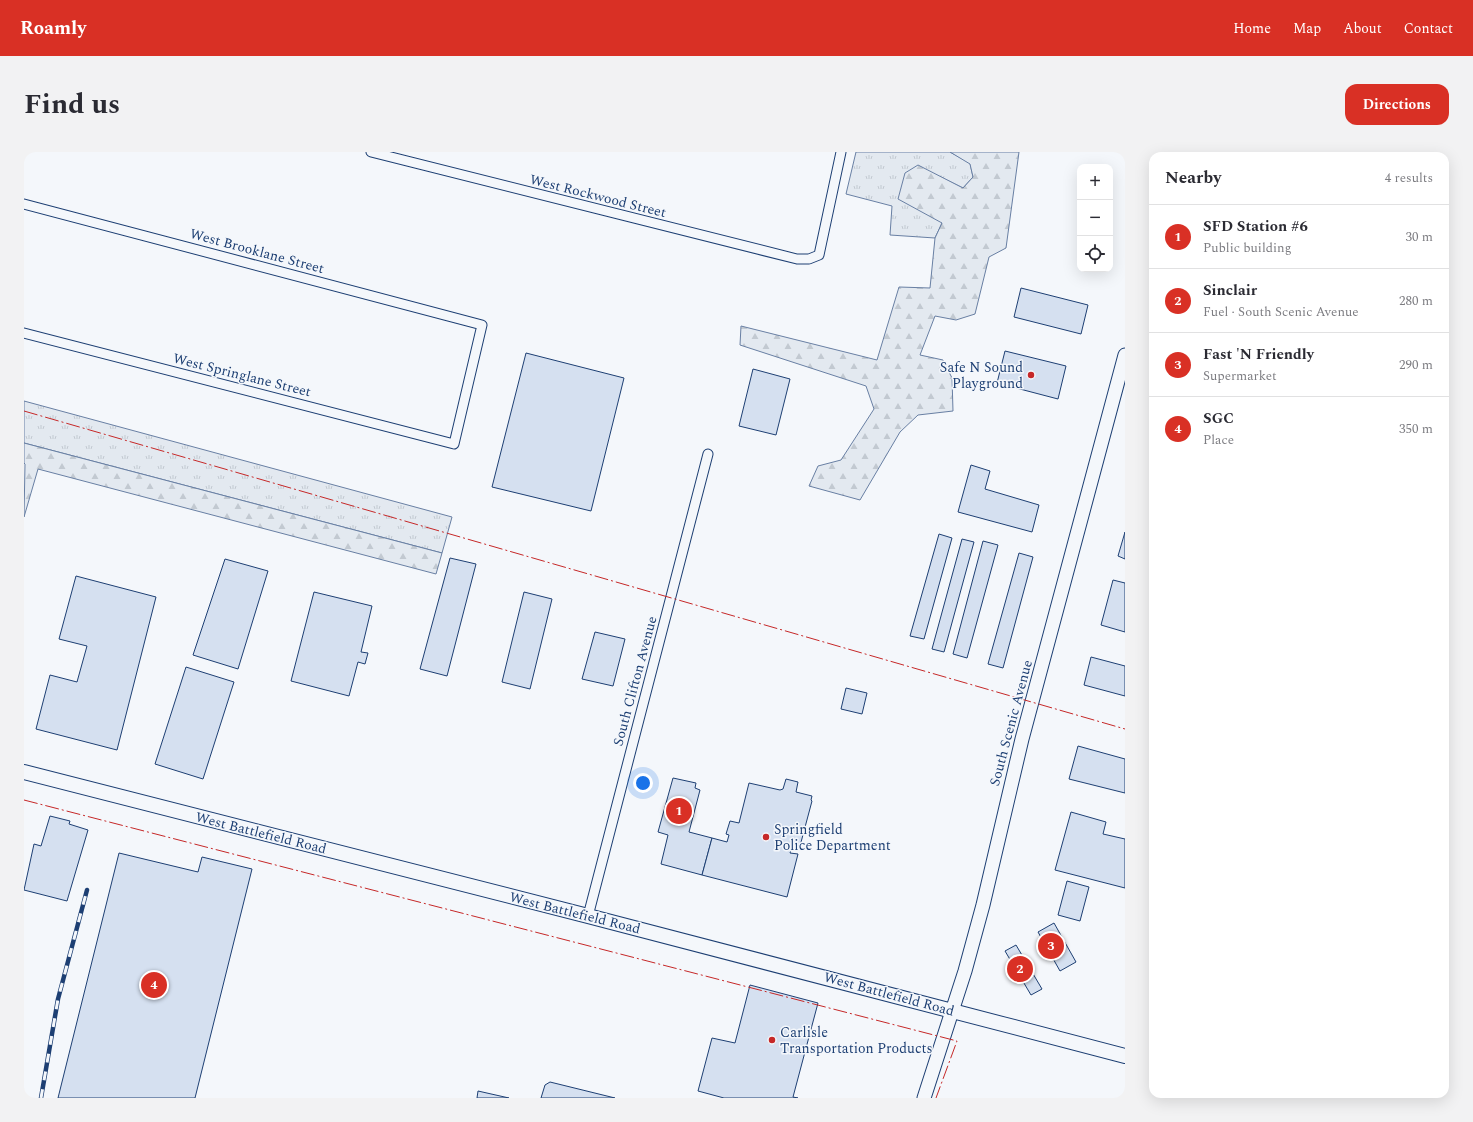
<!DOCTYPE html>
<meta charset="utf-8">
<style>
:root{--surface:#fff;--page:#f2f2f3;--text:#2b2b33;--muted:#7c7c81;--line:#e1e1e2;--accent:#d93025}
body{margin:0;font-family:Spectral,serif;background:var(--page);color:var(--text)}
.controls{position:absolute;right:12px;top:12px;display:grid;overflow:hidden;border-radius:8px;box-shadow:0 4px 16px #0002}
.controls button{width:36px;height:36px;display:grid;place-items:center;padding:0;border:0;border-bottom:1px solid var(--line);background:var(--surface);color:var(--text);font:20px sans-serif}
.you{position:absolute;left:619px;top:631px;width:14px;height:14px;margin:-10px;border:3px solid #fff;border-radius:50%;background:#1a73e8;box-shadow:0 0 0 6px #1a73e833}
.badge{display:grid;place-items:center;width:26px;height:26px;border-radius:50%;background:var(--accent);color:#fff;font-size:13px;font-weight:700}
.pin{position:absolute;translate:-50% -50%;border:2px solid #fff;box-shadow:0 1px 4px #0006}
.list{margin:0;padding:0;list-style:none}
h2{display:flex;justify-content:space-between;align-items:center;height:52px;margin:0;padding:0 16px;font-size:17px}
h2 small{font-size:13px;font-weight:400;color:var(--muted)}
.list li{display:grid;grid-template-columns:26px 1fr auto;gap:12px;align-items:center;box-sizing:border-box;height:64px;padding:0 16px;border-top:1px solid var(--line)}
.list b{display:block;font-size:15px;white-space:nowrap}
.list p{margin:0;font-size:13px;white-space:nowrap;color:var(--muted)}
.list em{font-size:13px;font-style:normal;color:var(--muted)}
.icon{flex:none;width:22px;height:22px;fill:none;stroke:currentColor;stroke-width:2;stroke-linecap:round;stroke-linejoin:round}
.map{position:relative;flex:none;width:1101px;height:946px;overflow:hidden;border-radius:12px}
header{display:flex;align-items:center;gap:24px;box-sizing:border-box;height:56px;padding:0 20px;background:var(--accent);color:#fff}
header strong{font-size:19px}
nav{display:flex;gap:22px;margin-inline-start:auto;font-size:14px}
.intro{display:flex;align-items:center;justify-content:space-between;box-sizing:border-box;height:96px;padding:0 24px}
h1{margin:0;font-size:28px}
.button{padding:10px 18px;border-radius:12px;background:var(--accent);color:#fff;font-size:14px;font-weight:700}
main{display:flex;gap:24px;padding:0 24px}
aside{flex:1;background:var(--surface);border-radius:12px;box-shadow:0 4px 16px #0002}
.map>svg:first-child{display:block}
</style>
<header>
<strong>Roamly</strong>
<nav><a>Home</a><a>Map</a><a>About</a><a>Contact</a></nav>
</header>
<div class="intro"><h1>Find us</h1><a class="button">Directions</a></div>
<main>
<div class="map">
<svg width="1101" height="946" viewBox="0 0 1101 946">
<defs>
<pattern id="grass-tufts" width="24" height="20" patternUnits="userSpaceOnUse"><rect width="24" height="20" fill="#e3e9f0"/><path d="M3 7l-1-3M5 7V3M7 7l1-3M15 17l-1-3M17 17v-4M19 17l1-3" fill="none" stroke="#c2c9d1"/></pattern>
<pattern id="forest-firs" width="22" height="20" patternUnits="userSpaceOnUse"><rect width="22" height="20" fill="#e3e9f0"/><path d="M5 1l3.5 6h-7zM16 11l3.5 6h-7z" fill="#c2c9d1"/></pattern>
</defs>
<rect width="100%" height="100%" fill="#f4f7fb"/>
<g fill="url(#grass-tufts)" stroke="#687fa3">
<path d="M832,0H926L946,11L949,25L939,36L894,14L918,71L911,86L866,83L868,54L822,42Z"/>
<path d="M0,249L428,365L418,401L0,291Z"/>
</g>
<g fill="url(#forest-firs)" stroke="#687fa3">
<path d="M926,0H995L982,96L965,105L951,162L932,168L911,164L896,203L919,208L928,226L929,259L894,263L876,280L836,348L785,334L794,314L817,308L850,257L842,234L716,193L717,174L853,208L875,135L906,136L911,86L918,71L874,47L881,21L894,13L939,36L949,25L946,12Z"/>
<path d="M0,291L418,401L412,422L14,317L0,365L1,312L0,311Z"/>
</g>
<g fill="#d5e0f0" stroke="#1d3f73">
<path d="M997,136L1064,153L1057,182L990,165Z"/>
<path d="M981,199L1042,214L1034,247L973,231Z"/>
<path d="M502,201L600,226L567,359L468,335Z"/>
<path d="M729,217L766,227L752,283L715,274Z"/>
<path d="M947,313L966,319L961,337L1015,353L1008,380L934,360Z"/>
<path d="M1101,380V407L1094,404Z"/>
<path d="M915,382L928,386L900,487L886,484Z"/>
<path d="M938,387L950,390L920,500L908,497Z"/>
<path d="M959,389L974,393L943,506L929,502Z"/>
<path d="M995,401L1009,405L979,516L964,512Z"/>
<path d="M426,406L452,412L423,524L396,517Z"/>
<path d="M201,407L244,419L214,517L169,503Z"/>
<path d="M52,424L132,445L93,598L12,577L26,523L53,530L63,494L35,487Z"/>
<path d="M1089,428L1101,431V480L1077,473Z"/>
<path d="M290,440L348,454L337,500L344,501L341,512L334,510L325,544L267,529Z"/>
<path d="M500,440L528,447L506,537L478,530Z"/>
<path d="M571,480L601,487L589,534L558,527Z"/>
<path d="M1067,505L1101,514V544L1060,533Z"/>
<path d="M162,515L210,530L179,627L131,612Z"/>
<path d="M822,536L843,541L838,562L817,557Z"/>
<path d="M1054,594L1101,607V641L1045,627Z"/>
<path d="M649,626L672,631L671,636L676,638L665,680L688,686L678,723L637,712L644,683L634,680Z"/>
<path d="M762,627L774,630L772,640L788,644L787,648L788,649L776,694L769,692L766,701L774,702L763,745L678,723L688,686L703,690L705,683L702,682L706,669L715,671L725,631L756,638L759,637Z"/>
<path d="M1047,660L1082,670L1079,682L1101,687V736L1031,718Z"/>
<path d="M26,664L46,669L45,672L64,678L43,749L0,738L10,692L17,694Z"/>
<path d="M95,701L174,720L178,705L228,717L171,946H34Z"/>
<path d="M1043,729L1065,735L1056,769L1034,763Z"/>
<path d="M1030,771L1052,810L1036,819L1014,780Z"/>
<path d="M992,793L1018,837L1007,843L981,799Z"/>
<path d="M726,833L794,851L769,945L774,946H700L674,939L688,886L711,891Z"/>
<path d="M526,930L591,946H517L521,933Z"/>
<path d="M454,939L485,946H453Z"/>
</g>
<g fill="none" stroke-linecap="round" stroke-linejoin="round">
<g stroke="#1d3f73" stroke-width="11">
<g id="minor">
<path d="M347,0L773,107H785L795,103L817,0"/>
<path d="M0,52L458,173L430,292L0,181"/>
<path d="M564,764L684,302"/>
</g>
</g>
<g stroke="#1d3f73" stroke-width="15">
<path id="secondary" d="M900,946L941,819L959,753L998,587L1101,203"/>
</g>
<g stroke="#1d3f73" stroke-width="16">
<path id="primary" d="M0,620L564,764L1101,904"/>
</g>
<use href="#minor" stroke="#f4f7fb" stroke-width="9"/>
<use href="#secondary" stroke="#f4f7fb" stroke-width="13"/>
<use href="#primary" stroke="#f4f7fb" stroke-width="14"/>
<g stroke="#1d3f73" stroke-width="4.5">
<path id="rail" d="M17,946L34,847L63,738"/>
</g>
<use href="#rail" stroke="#f4f7fb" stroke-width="3" stroke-dasharray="9" stroke-linecap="butt"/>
<g stroke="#c62828" stroke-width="1" stroke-dasharray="14 3 2 3" stroke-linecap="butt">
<path d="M0,259L1101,577"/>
<path d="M0,648L933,889L912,946"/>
</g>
</g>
<g fill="#c62828" stroke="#f4f7fb" stroke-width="1.5">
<circle cx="1007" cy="223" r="4"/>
<circle cx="742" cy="685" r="4"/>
<circle cx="748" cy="888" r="4"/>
</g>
<g text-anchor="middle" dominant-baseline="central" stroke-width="3" stroke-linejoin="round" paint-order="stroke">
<g font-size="14" fill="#1d3f73" stroke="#f4f7fb">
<text transform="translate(574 44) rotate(14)">West Rockwood Street</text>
<text transform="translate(233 99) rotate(15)">West Brooklane Street</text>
<text transform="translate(218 223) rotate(14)">West Springlane Street</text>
<text transform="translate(611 529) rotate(-75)">South Clifton Avenue</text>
<text transform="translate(987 571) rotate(-75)">South Scenic Avenue</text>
<text transform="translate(237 681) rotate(14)">West Battlefield Road</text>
<text transform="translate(551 761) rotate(14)">West Battlefield Road</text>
<text transform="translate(865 842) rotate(15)">West Battlefield Road</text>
</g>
<g font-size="14" fill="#1d3f73" stroke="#f4f7fb" text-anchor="start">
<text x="999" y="215" text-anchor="end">Safe N Sound<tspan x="999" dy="16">Playground</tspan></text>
<text x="750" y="677">Springfield<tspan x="750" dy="16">Police Department</tspan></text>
<text x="756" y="880">Carlisle<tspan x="756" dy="16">Transportation Products</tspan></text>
</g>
</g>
</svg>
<div class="controls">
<button>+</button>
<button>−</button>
<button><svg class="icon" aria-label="locate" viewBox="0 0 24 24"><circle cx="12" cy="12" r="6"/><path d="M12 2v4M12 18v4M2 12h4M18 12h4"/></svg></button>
</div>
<div class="you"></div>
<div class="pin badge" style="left:655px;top:659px">1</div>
<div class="pin badge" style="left:996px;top:817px">2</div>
<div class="pin badge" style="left:1027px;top:794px">3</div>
<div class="pin badge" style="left:130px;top:833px">4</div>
</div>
<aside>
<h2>Nearby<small>4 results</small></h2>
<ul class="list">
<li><span class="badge">1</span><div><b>SFD Station #6</b><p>Public building</p></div><em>30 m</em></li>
<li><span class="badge">2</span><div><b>Sinclair</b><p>Fuel · South Scenic Avenue</p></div><em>280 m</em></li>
<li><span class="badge">3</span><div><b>Fast 'N Friendly</b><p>Supermarket</p></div><em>290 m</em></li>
<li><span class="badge">4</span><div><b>SGC</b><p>Place</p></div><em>350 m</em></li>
</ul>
</aside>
</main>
